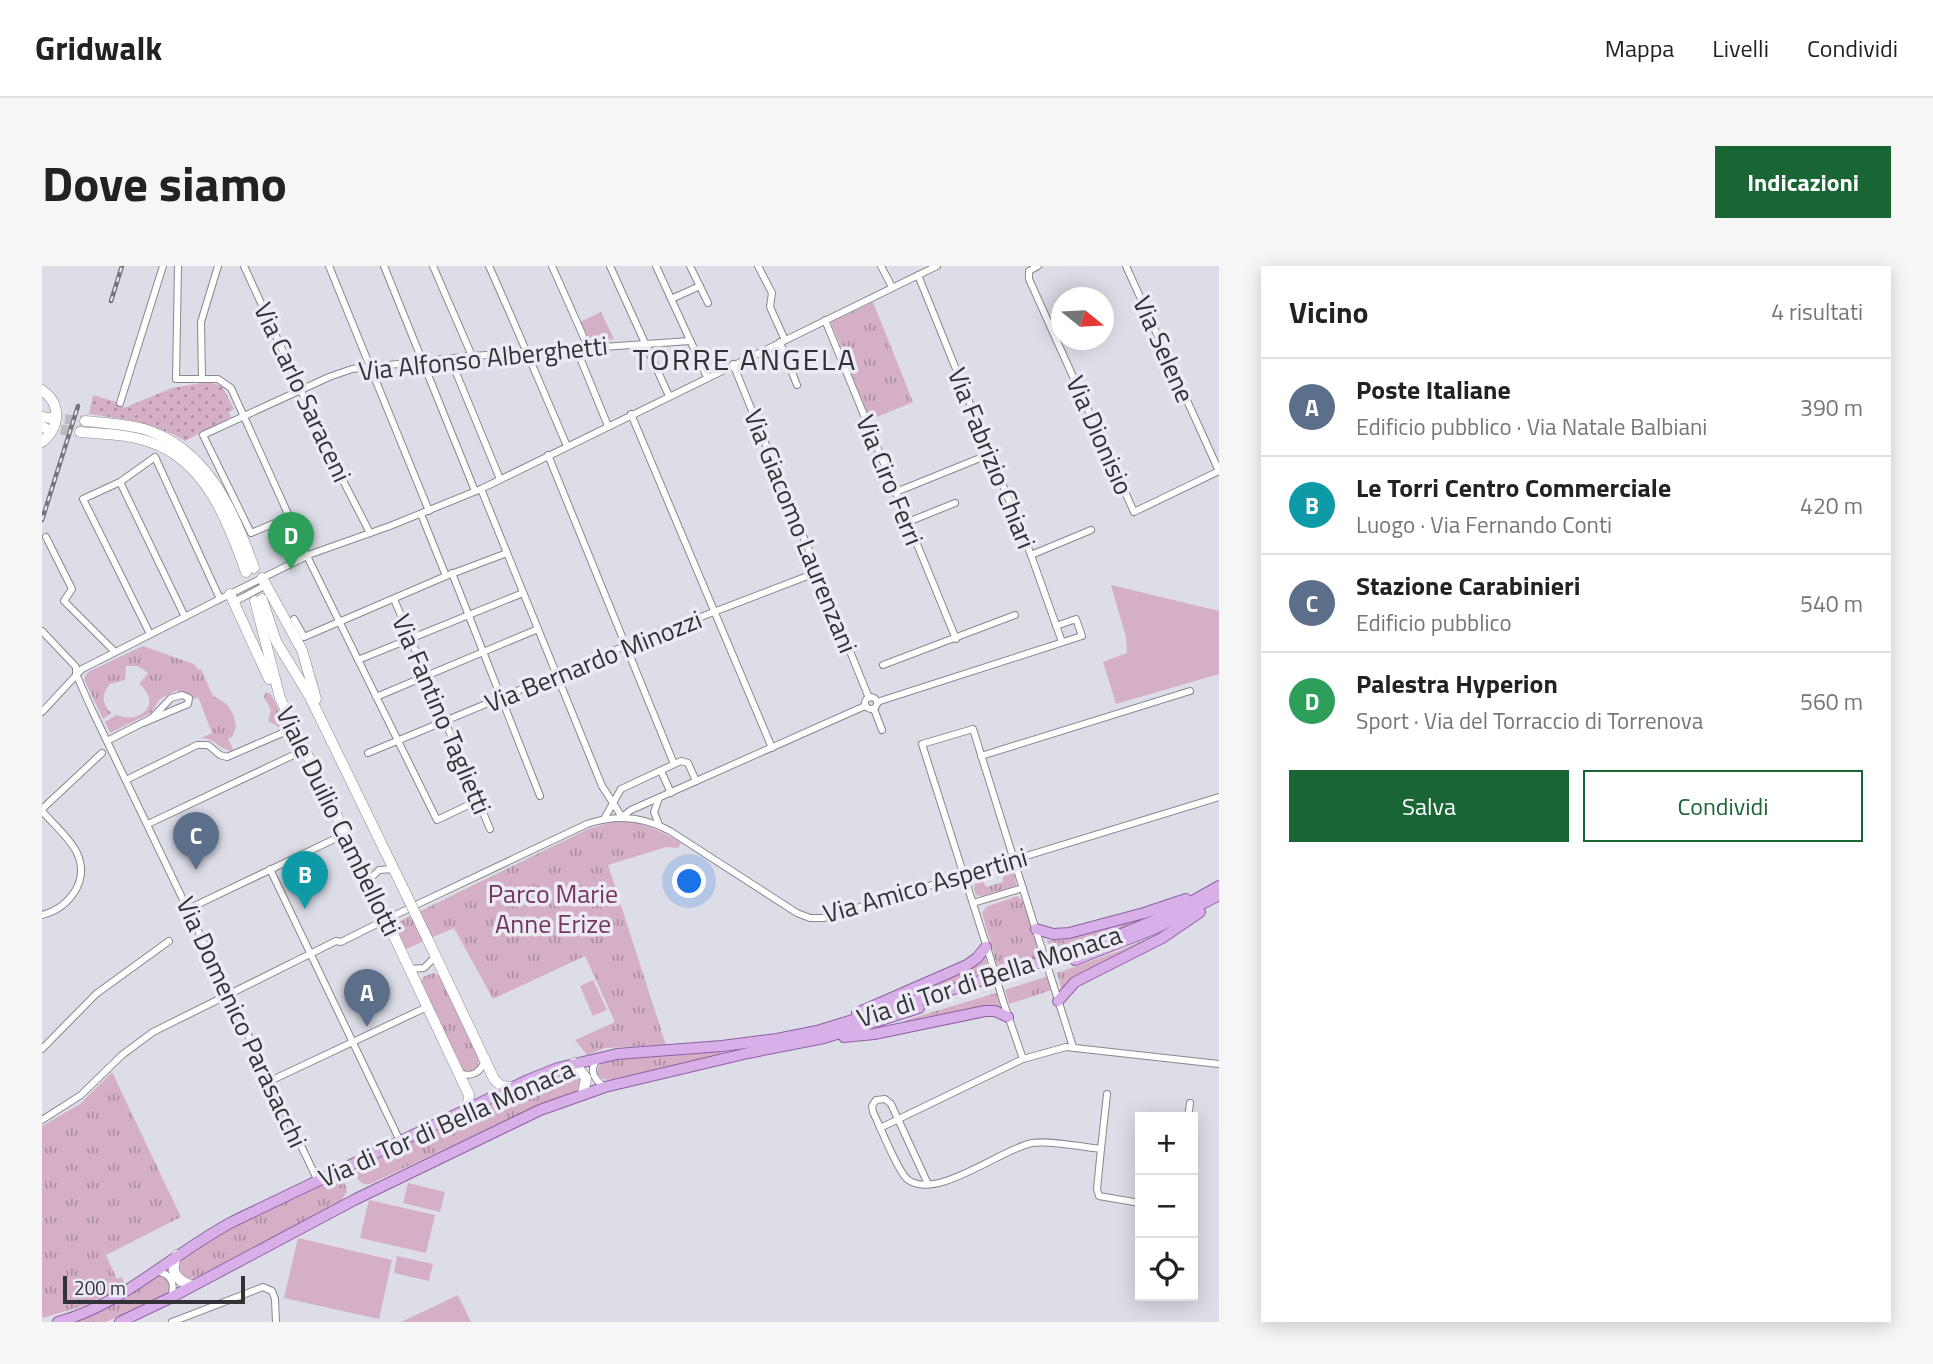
<!DOCTYPE html>
<html lang="it">
<meta charset="utf-8">
<style>
:root{--surface:#fff;--page:#f6f6f6;--text:#222;--muted:#767676;--line:#e0e0e0;--accent:#196634}
body{margin:0;font-family:"Titillium Web",sans-serif;background:var(--page);color:var(--text)}
.controls{position:absolute;right:21px;bottom:21px;display:grid;overflow:hidden;border-radius:0px;box-shadow:0 4px 18px #0003}
.controls button{width:63px;height:63px;display:grid;place-items:center;padding:0;border:0;border-bottom:2px solid var(--line);background:var(--surface);color:var(--text);font:35px sans-serif}
.compass{position:absolute;left:1009px;top:21px;width:63px;height:63px;border-radius:50%;background:var(--surface);box-shadow:0 4px 18px #0003;rotate:108deg}
.scale{position:absolute;left:21px;bottom:18px;width:182px;box-sizing:border-box;padding-left:7px;border:4px solid #323236;border-top:0;font-size:19px;line-height:24px;white-space:nowrap;color:#323236;-webkit-text-stroke:5px #ebeaf5;paint-order:stroke}
.you{position:absolute;left:648px;top:616px;width:24px;height:24px;margin:-18px;border:5px solid #fff;border-radius:50%;background:#1a73e8;box-shadow:0 0 0 10px #1a73e833}
.badge{display:grid;place-items:center;width:46px;height:46px;border-radius:50%;background:var(--accent);color:#fff;font-size:23px;font-weight:700}
.pin{position:absolute;translate:-50% -58px;filter:drop-shadow(0 2px 4px #0008)}
.pin::after{content:'';position:absolute;top:37px;width:24px;height:21px;background:inherit;clip-path:polygon(0 0,100% 0,50% 100%)}
.list{margin:0;padding:0;list-style:none}
h2{display:flex;justify-content:space-between;align-items:center;height:91px;margin:0;padding:0 28px;font-size:30px}
h2 small{font-size:23px;font-weight:400;color:var(--muted)}
.list li{display:grid;grid-template-columns:46px 1fr auto;gap:21px;align-items:center;box-sizing:border-box;height:98px;padding:0 28px;border-top:2px solid var(--line)}
.list b{display:block;font-size:26px;white-space:nowrap}
.list p{margin:0;font-size:23px;white-space:nowrap;color:var(--muted)}
.list em{font-size:23px;font-style:normal;color:var(--muted)}
.actions{display:flex;gap:14px;padding:21px 28px}
.actions a{flex:1;padding:16px 0;border:2px solid var(--accent);border-radius:0px;text-align:center;font-size:24px;color:var(--accent)}
.actions .main{background:var(--accent);color:#fff}
.icon{flex:none;width:38px;height:38px;fill:none;stroke:currentColor;stroke-width:2;stroke-linecap:round;stroke-linejoin:round}
.map{position:relative;flex:none;width:1177px;height:1056px;overflow:hidden;border-radius:0px}
header{display:flex;align-items:center;gap:42px;box-sizing:border-box;height:98px;padding:0 35px;background:var(--surface);border-bottom:2px solid var(--line)}
header strong{font-size:33px}
nav{display:flex;gap:38px;margin-inline-start:auto;font-size:24px}
.intro{display:flex;align-items:center;justify-content:space-between;box-sizing:border-box;height:168px;padding:0 42px}
h1{margin:0;font-size:49px}
.button{padding:18px 32px;border-radius:0px;background:var(--accent);color:#fff;font-size:24px;font-weight:700}
main{display:flex;gap:42px;padding:0 42px}
aside{flex:1;background:var(--surface);border-radius:0px;box-shadow:0 4px 18px #0003}
.map>svg:first-child{display:block}
</style>
<header>
<strong>Gridwalk</strong>
<nav><a>Mappa</a><a>Livelli</a><a>Condividi</a></nav>
</header>
<div class="intro"><h1>Dove siamo</h1><a class="button">Indicazioni</a></div>
<main>
<div class="map">
<svg width="1177" height="1056" viewBox="0 0 1177 1056">
<defs>
<pattern id="grass-tufts" width="24" height="20" patternUnits="userSpaceOnUse" patternTransform="scale(1.75)"><rect width="24" height="20" fill="#d5afc6"/><path d="M3 7l-1-3M5 7V3M7 7l1-3M15 17l-1-3M17 17v-4M19 17l1-3" fill="none" stroke="#ad8fa2"/></pattern>
<pattern id="garden-dots" width="8" height="8" patternUnits="userSpaceOnUse" patternTransform="scale(1.75)"><rect width="8" height="8" fill="#d5afc6"/><path d="M2 2h.1M6 6h.1" fill="none" stroke="#ad8fa2" stroke-width="1.8" stroke-linecap="round"/></pattern>
</defs>
<rect width="100%" height="100%" fill="#dddde8"/>
<g fill="url(#grass-tufts)">
<path d="M831,36L871,136L828,154L789,56Z"/>
<path d="M559,46L572,73L549,76L538,56Z"/>
<path d="M101,380L152,398L156,404L159,403L171,430C186,436 192,445 194,461L190,471L186,473L192,485C178,485 173,472 159,472L170,467L158,436L156,431L152,433L148,428L136,427L135,424L118,433L109,447L68,467L63,456L74,449C101,459 120,436 97,418L106,407L96,400H84L83,414L68,418C59,428 60,438 69,447L61,453L42,413L46,406Z"/>
<path d="M224,426L229,428L244,460L238,462L226,455L229,444L222,431Z"/>
<path d="M580,553C602,558 620,565 639,577L636,582L624,581L566,599L624,779L563,782L545,789L533,774L573,756L543,690L451,733L412,662L364,683L352,658L546,563Z"/>
<path d="M969,607L973,609L974,620L939,630L934,629L932,622L933,618L941,615L944,621L961,616V609Z"/>
<path d="M975,630L982,635L1000,691L957,706L940,647L944,641Z"/>
<path d="M1118,647L1052,674L1010,689L1005,674H1020Z"/>
<path d="M1127,663L1020,724L1015,707L1074,686Z"/>
<path d="M943,691L948,708L858,736L857,734L939,695Z"/>
<path d="M391,707L398,710L437,791L436,801L428,806L418,802L379,717L381,711Z"/>
<path d="M1006,710L1010,724L967,738L963,724Z"/>
<path d="M954,727L959,742L862,756L864,754Z"/>
<path d="M680,785L681,789L566,814L559,812L555,806L558,797L575,793Z"/>
<path d="M527,804L535,806L539,810L538,821L534,825L477,848L328,918C319,919 314,914 315,905L319,899L483,821Z"/>
<path d="M70,806L139,951L64,989L75,1013L80,1011L83,1020L41,1040L0,1052V860L38,838Z"/>
<path d="M290,913C299,912 304,917 305,925L300,934L153,1012L145,1013L137,1007V995L182,965Z"/>
<path d="M116,1010L122,1011L127,1017V1024L124,1028L64,1056H32L70,1039Z"/>
</g>
<path fill="url(#garden-dots)" d="M166,116L180,120L192,143L187,146L189,151L143,175C112,156 82,153 47,148L51,129L81,138L82,142L130,122Z"/>
<g fill="#d5afc6">
<path d="M1069,319L1177,345V408L1074,438L1061,396L1085,387L1084,371Z"/>
<path d="M564,679L582,717L563,726L545,688Z"/>
<path d="M551,714L565,744L551,750L538,720Z"/>
<path d="M366,917L403,926L398,946L361,937Z"/>
<path d="M327,934L393,949L384,987L318,972Z"/>
<path d="M256,972L350,994L337,1053L242,1032Z"/>
<path d="M355,990L391,998L387,1015L352,1007Z"/>
<path d="M416,1029L429,1056H359Z"/>
</g>
<g fill="none" stroke-linecap="round" stroke-linejoin="round">
<g stroke="#bbbbc4" stroke-width="10" stroke-dasharray="10 5" stroke-linecap="butt">
<path d="M8,152L43,155"/>
<path d="M4,162L38,166"/>
</g>
<g stroke="#878791" stroke-width="8">
<g id="minor">
<path d="M136,0L134,113H176L189,122L265,290L395,554L435,535"/>
<path d="M202,0L294,201L328,267"/>
<path d="M287,0L387,245"/>
<path d="M342,0L433,225"/>
<path d="M391,0L430,90"/>
<path d="M447,0C474,60 499,120 525,180"/>
<path d="M510,0L546,81"/>
<path d="M568,0L627,130"/>
<path d="M614,0L665,111"/>
<path d="M648,0L666,37"/>
<path d="M716,0L730,27L728,41L743,74"/>
<path d="M839,0L850,21"/>
<path d="M996,0L987,5V13L1092,246L1177,205L1084,0"/>
<path d="M876,9L989,289L1020,376"/>
<path d="M629,33L658,20"/>
<path d="M783,54L914,373"/>
<path d="M738,76L755,119"/>
<path d="M534,82L566,160"/>
<path d="M408,92L458,213"/>
<path d="M691,98L827,432"/>
<path d="M160,113L159,56L176,0"/>
<path d="M78,137L121,0"/>
<path d="M589,148L730,482"/>
<path d="M506,189L632,498"/>
<path d="M78,216L143,351"/>
<path d="M439,223L560,520L580,551L589,544L823,440"/>
<path d="M854,226L948,188"/>
<path d="M379,248L404,310"/>
<path d="M247,251L209,267L161,169L287,111L310,103L430,90L648,75"/>
<path d="M866,256L913,237"/>
<path d="M4,271L30,323L22,335L73,386"/>
<path d="M989,289L1049,264"/>
<path d="M410,307L498,530"/>
<path d="M352,333L448,563"/>
<path d="M192,336L224,319"/>
<path d="M252,353L262,371L404,310L465,287"/>
<path d="M0,365L34,401V408L50,444L276,915"/>
<path d="M108,368L41,233L78,216L113,191L178,333"/>
<path d="M316,394L481,327"/>
<path d="M841,399L973,349"/>
<circle cx="829" cy="437" r="6"/>
<path d="M334,431L496,363"/>
<path d="M835,436L1040,370L1034,353L1014,360"/>
<path d="M832,443L840,464"/>
<path d="M0,446L40,403L178,333L269,288L348,260L439,223L895,0"/>
<path d="M65,475L110,452L129,432L140,429L147,432L146,438L101,457"/>
<path d="M326,487L583,380L776,306"/>
<path d="M939,490L1148,425"/>
<path d="M619,505L629,527"/>
<path d="M84,514L155,479H166L178,489L185,491L252,462"/>
<path d="M0,543L60,487"/>
<path d="M0,545C11,558 28,572 35,587C48,615 27,642 0,649"/>
<path d="M562,553L579,523L639,495L646,497L654,515"/>
<path d="M106,558L262,484"/>
<path d="M617,559L612,546L617,532"/>
<path d="M228,603L358,875"/>
<path d="M326,615L337,604L352,603"/>
<path d="M931,637L981,622"/>
<path d="M376,638L545,558C574,548 601,550 628,565L755,647L768,652H782L1177,531"/>
<path d="M146,643L303,568"/>
<path d="M349,651L366,643"/>
<path d="M948,691L880,478L931,463L997,674"/>
<path d="M367,703L382,702L393,691"/>
<path d="M1012,721L1031,781"/>
<path d="M961,735L981,793"/>
<path d="M0,783L54,728L127,675"/>
<path d="M555,794C546,805 553,814 563,821"/>
<path d="M418,807C430,812 439,806 443,794"/>
<path d="M228,815L385,741"/>
<path d="M1146,851L1148,837"/>
<path d="M0,854L39,829L80,789L111,766L268,688L294,675L299,676L339,656"/>
<path d="M838,862L981,793L1024,781L1177,798"/>
<path d="M1059,883L1065,828"/>
<path d="M886,918L849,838L843,833L834,834L830,840L831,846C838,860 855,904 865,913C893,936 959,883 990,877C1009,874 1039,881 1059,883L1055,923L1057,930L1098,937"/>
<path d="M115,1005C128,1008 134,1016 129,1030"/>
<path d="M130,1056L221,1021L230,1025L233,1033L234,1056"/>
</g>
</g>
<g stroke="#878791" stroke-width="11">
<g id="secondary">
<path d="M0,124C20,138 18,161 0,176"/>
<path d="M0,151L8,152"/>
<path d="M43,155C62,157 83,158 102,163C165,182 192,245 212,302"/>
<path d="M0,161L3,162"/>
<path d="M38,166C61,168 85,168 108,176C163,194 186,255 204,306"/>
<path d="M220,312L260,384L274,433"/>
<path d="M188,328L227,413"/>
<path d="M220,333L234,375L268,431L360,620"/>
<path d="M213,335L238,432L334,632"/>
<path d="M385,672L452,813L459,820L471,821"/>
<path d="M359,685L427,829L426,837L422,845"/>
<path d="M532,797L544,812L541,828"/>
<path d="M135,989C127,1005 134,1014 150,1020"/>
</g>
</g>
<g stroke="#8d61a1" stroke-width="12">
<g id="primary">
<path d="M994,663L1011,668L1027,667L1102,647L1144,633"/>
<path d="M1033,694L1114,662L1177,629"/>
<path d="M1016,735L1033,716L1120,672L1158,646"/>
<path d="M815,747L925,699L935,692L944,681"/>
<path d="M802,771L832,768L943,745H953L966,751"/>
<path d="M16,1056C82,1038 132,986 192,955L486,814L516,802L575,788L680,780L735,773L775,765L1048,681L1127,648L1177,620"/>
<path d="M78,1056L128,1032L314,933L498,844L563,821L706,787L782,772L877,742"/>
</g>
</g>
<use href="#minor" stroke="#fff" stroke-width="6"/>
<use href="#secondary" stroke="#fff" stroke-width="10"/>
<use href="#primary" stroke="#d8afe9" stroke-width="10"/>
<g stroke="#74747b" stroke-width="4.5">
<g id="rail">
<path d="M69,35L80,0"/>
<path d="M0,254L36,140"/>
</g>
</g>
<use href="#rail" stroke="#ebeaf5" stroke-width="2" stroke-dasharray="5" stroke-linecap="butt"/>
<g stroke="#878791" stroke-width="8" stroke-linecap="butt">
<g id="minor-bridge">
<path d="M997,674L1012,721"/>
<path d="M948,691L961,735"/>
</g>
</g>
<g stroke="#878791" stroke-width="11" stroke-linecap="butt">
<g id="secondary-bridge">
<path d="M360,620L385,672"/>
<path d="M334,632L359,685"/>
</g>
</g>
<use href="#minor-bridge" stroke="#fff" stroke-width="6"/>
<use href="#secondary-bridge" stroke="#fff" stroke-width="10"/>
</g>
<g text-anchor="middle" dominant-baseline="central" stroke-width="7" stroke-linejoin="round" paint-order="stroke">
<g font-size="26" fill="#323236" stroke="#ebeaf5">
<text transform="translate(1122 83) rotate(66)">Via Selene</text>
<text transform="translate(441 92) rotate(-6)">Via Alfonso Alberghetti</text>
<text transform="translate(261 126) rotate(65)">Via Carlo Saraceni</text>
<text transform="translate(1058 169) rotate(66)">Via Dionisio</text>
<text transform="translate(950 192) rotate(68)">Via Fabrizio Chiari</text>
<text transform="translate(848 214) rotate(68)">Via Ciro Ferri</text>
<text transform="translate(759 265) rotate(68)">Via Giacomo Laurenzani</text>
<text transform="translate(551 395) rotate(-22)">Via Bernardo Minozzi</text>
<text transform="translate(400 448) rotate(67)">Via Fantino Taglietti</text>
<text transform="translate(297 555) rotate(64)">Viale Duilio Cambellotti</text>
<text transform="translate(883 619) rotate(-16)">Via Amico Aspertini</text>
<text transform="translate(947 710) rotate(-18)">Via di Tor di Bella Monaca</text>
<text transform="translate(200 756) rotate(65)">Via Domenico Parasacchi</text>
<text transform="translate(404 857) rotate(-24)">Via di Tor di Bella Monaca</text>
</g>
<g font-size="26" fill="#74365f" stroke="#ebeaf5">
<text x="511" y="627">Parco Marie<tspan x="511" dy="30">Anne Erize</tspan></text>
</g>
<g font-size="30" letter-spacing="2" fill="#323236" stroke="#ebeaf5">
<text x="703" y="93">TORRE ANGELA</text>
</g>
</g>
</svg>
<div class="controls">
<button>+</button>
<button>−</button>
<button><svg class="icon" aria-label="locate" viewBox="0 0 24 24"><circle cx="12" cy="12" r="6"/><path d="M12 2v4M12 18v4M2 12h4M18 12h4"/></svg></button>
</div>
<svg class="compass" viewBox="-18 -18 36 36"><path d="M0-13l5 13h-10z" fill="#e53935"/><path d="M0 13l5-13h-10z" fill="#767676"/></svg>
<div class="scale">200 m</div>
<div class="you"></div>
<div class="pin badge" style="left:325px;top:761px;background:#5c6f8a">A</div>
<div class="pin badge" style="left:263px;top:643px;background:#0f9aa8">B</div>
<div class="pin badge" style="left:154px;top:604px;background:#5c6f8a">C</div>
<div class="pin badge" style="left:249px;top:304px;background:#2e9e5b">D</div>
</div>
<aside>
<h2>Vicino<small>4 risultati</small></h2>
<ul class="list">
<li><span class="badge" style="background:#5c6f8a">A</span><div><b>Poste Italiane</b><p>Edificio pubblico · Via Natale Balbiani</p></div><em>390 m</em></li>
<li><span class="badge" style="background:#0f9aa8">B</span><div><b>Le Torri Centro Commerciale</b><p>Luogo · Via Fernando Conti</p></div><em>420 m</em></li>
<li><span class="badge" style="background:#5c6f8a">C</span><div><b>Stazione Carabinieri</b><p>Edificio pubblico</p></div><em>540 m</em></li>
<li><span class="badge" style="background:#2e9e5b">D</span><div><b>Palestra Hyperion</b><p>Sport · Via del Torraccio di Torrenova</p></div><em>560 m</em></li>
</ul>
<div class="actions"><a class="main">Salva</a><a>Condividi</a></div>
</aside>
</main>
